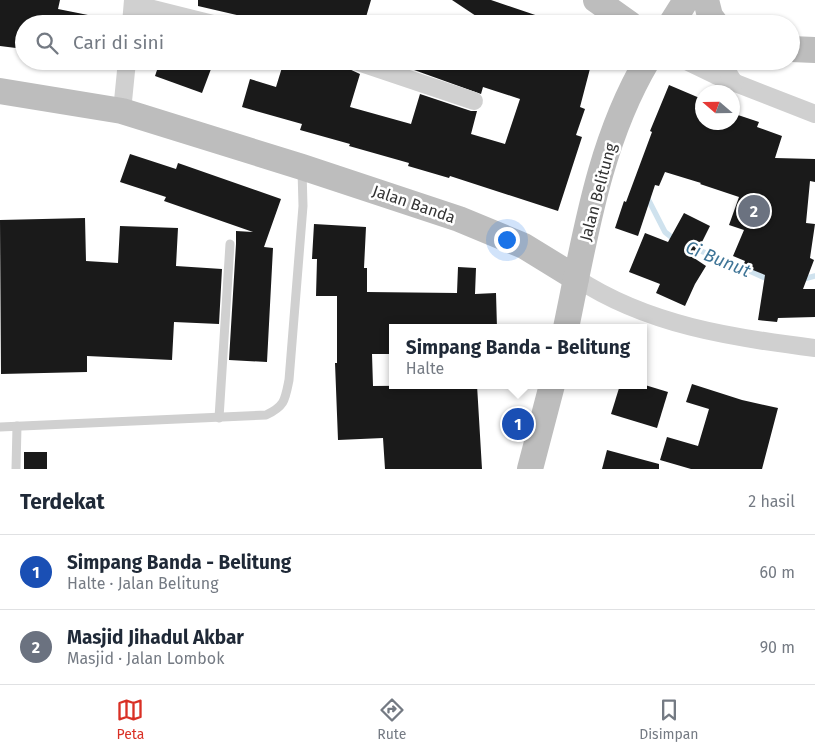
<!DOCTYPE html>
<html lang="id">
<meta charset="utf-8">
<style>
:root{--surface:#fff;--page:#f2f2f3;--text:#1f2937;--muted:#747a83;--line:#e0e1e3;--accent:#d93025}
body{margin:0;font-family:"Fira Sans",sans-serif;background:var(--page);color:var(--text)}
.compass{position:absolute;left:695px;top:85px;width:45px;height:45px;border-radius:50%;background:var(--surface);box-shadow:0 1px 4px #0004;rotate:290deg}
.you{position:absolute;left:506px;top:239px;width:18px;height:18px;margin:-12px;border:4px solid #fff;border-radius:50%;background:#1a73e8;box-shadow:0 0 0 8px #1a73e833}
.badge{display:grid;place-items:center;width:32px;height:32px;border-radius:50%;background:var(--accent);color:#fff;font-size:16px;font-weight:700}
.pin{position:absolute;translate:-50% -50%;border:2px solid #fff;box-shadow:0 1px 5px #0006}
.popup{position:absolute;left:389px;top:324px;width:258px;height:65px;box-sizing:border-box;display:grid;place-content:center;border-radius:0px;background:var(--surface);filter:drop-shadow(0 1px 4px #0005);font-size:16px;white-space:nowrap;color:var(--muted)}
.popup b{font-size:19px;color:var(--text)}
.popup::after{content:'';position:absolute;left:50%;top:100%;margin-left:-10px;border:10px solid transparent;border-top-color:var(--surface)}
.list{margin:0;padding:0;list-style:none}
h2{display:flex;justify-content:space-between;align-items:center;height:65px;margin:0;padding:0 20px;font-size:21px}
h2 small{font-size:16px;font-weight:400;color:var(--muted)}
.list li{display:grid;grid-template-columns:32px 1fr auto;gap:15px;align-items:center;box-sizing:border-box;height:75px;padding:0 20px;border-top:1px solid var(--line)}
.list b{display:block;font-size:19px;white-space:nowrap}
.list p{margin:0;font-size:16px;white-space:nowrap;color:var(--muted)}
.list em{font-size:16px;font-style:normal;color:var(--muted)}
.icon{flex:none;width:28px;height:28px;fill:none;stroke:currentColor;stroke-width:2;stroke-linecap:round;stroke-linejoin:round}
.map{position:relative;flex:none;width:815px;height:469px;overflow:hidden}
.search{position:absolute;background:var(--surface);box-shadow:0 1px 4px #0004;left:15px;right:15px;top:15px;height:55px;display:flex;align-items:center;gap:12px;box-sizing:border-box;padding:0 18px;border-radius:28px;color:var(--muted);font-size:19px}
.sheet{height:215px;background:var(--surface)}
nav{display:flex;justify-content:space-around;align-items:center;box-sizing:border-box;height:70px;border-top:1px solid var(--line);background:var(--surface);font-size:14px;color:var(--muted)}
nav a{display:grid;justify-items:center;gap:2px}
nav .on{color:var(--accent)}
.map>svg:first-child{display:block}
</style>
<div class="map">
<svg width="815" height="469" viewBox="0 0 815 469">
<rect width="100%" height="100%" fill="#fff"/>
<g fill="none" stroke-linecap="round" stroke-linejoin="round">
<g stroke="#cfe2ee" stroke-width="5.5">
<path d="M647,197L665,232L675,240"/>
<path d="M693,248L732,263L772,281"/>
<path d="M800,280L815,276"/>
</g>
</g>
<g fill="#1a1a1a">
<path d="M0,0H60L58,9L93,16L92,24H24V49L0,46Z"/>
<path d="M198,0H371L364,24H239L241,16L198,6Z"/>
<path d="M452,0H491L553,21V24H488Z"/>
<path d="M160,61H214L202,93L155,76Z"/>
<path d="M284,61H345L347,68L360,74L350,107L411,124L420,94L471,111H477L471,134L505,144L520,99L483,87L481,94L389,61H472L498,69L501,61H592L580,107L585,109L576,135L582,137L558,211L450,176L449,178L408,166L409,163L349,146L350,144L300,130L302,124L242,107L250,79L276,87Z"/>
<path d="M669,85L702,99V122H732V113L759,122L757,127L782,136L775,158L815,159V182L810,181L806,223L815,224L810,258L814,260L803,289H815V317L778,318L777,322L758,320L765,275L743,266L745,261L733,256L744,230L729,225L739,197L700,184L701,183L665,172L659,186L655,185L638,236L615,228L624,201L626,202L652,132L650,131Z"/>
<path d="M130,154L176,169L178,163L281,199L264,247L273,248L267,362L229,360L236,244V231L253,232L164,201L166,197L120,182Z"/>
<path d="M684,213L710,226L694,258L706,266L695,284L685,306L656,293L660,284L629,272L645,233L668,242Z"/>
<path d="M85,218L86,261L118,263L120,226L178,228L176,266L222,269L219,324L174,322L172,360L87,356V372L1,374L0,220Z"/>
<path d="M314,224L366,227L364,268H367V292L457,293L458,267L476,268L475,294L496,293L497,328L393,327V354H372L373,386L477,385L482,469H385L383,438L338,440L335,363H337V296H316L317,259H312Z"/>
<path d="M692,384L742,400L778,408L762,469H691L660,460L667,437L698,446L709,409L686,402Z"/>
<path d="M620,385H645L668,392L657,428L611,414Z"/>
<path d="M607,450L659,464V469H602Z"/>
<rect x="24" y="452" width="23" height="17"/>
</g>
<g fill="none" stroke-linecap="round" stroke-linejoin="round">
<g stroke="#d0d0d0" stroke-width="9">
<path d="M219,418L230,244"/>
<path d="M0,427L266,415C285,406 285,400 289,380L303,206L302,170"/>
<path d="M16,469L17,426"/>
</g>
<g stroke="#d0d0d0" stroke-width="18">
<path d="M133,4L213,24"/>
<path d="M131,24L133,0"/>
<path d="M355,61L474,101"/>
<path d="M686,61L715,75L815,114"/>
<path d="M729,61C726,71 729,76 735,83"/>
<path d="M122,111L127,61"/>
<path d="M576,278C647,325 733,338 815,348"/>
</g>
<g stroke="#bdbdbd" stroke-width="26">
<path d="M596,0L630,24"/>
<path d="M706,0L710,16L716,24"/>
<path d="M671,24L686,0"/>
<path d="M791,49L815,50"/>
<path d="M0,91L122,111L302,167L459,219L524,246L576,278"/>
<path d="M566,328C585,237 599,142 647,61"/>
<path d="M530,469L552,385"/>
</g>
</g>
<g text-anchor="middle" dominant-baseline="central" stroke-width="5" stroke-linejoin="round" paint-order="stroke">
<g font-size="16" fill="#333" stroke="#fff">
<text transform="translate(598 192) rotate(-75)">Jalan Belitung</text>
<text transform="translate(414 204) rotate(19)">Jalan Banda</text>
</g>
<g font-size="18" font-style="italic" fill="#3f7597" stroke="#fff">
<text transform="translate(718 259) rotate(22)">Ci Bunut</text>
</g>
</g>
</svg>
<svg class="compass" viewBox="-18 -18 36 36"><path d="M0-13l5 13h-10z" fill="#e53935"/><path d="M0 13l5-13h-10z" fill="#747a83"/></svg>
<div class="you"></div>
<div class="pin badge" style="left:518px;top:424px;background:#1a4fb4">1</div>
<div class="popup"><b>Simpang Banda - Belitung</b>Halte</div>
<div class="pin badge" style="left:754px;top:211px;background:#6b7280">2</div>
<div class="search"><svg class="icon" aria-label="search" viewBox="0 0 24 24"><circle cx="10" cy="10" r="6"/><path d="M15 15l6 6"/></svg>Cari di sini</div>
</div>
<section class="sheet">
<h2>Terdekat<small>2 hasil</small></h2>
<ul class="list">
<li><span class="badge" style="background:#1a4fb4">1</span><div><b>Simpang Banda - Belitung</b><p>Halte · Jalan Belitung</p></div><em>60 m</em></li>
<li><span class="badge" style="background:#6b7280">2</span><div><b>Masjid Jihadul Akbar</b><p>Masjid · Jalan Lombok</p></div><em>90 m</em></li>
</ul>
</section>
<nav>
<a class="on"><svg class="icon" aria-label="map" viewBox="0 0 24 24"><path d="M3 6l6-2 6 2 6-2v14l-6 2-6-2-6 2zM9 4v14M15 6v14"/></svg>Peta</a>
<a><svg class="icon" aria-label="directions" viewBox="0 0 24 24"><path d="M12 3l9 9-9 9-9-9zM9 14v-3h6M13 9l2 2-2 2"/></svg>Rute</a>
<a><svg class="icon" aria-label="saved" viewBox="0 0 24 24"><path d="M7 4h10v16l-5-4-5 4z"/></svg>Disimpan</a>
</nav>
